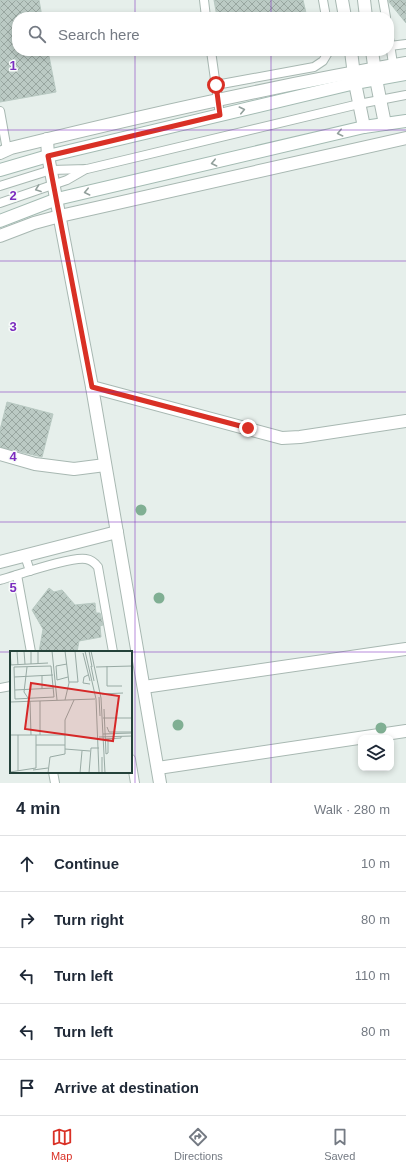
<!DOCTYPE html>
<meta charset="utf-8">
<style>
:root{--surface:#fff;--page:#f6f6f7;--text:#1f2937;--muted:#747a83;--line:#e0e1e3;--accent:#d93025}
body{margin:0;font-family:Arial,sans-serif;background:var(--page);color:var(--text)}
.controls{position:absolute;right:12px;bottom:12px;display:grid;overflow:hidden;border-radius:8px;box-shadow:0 2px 6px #0003}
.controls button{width:36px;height:36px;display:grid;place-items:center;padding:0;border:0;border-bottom:1px solid var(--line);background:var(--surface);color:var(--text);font:20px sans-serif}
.stop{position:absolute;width:12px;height:12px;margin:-9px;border:3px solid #d93025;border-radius:50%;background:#fff}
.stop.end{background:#d93025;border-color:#fff;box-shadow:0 1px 4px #0008}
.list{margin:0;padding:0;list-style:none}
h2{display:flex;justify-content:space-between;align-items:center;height:52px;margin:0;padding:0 16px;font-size:17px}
h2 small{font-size:13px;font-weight:400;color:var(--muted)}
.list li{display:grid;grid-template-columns:26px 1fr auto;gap:12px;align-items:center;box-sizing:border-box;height:56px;padding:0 16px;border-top:1px solid var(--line)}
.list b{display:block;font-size:15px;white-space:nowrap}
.list em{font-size:13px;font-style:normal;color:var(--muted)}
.icon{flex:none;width:22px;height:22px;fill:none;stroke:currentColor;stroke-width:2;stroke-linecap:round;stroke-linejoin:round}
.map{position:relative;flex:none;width:406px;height:783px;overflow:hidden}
.search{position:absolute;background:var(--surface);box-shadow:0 2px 6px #0003;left:12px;right:12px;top:12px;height:44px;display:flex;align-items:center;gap:10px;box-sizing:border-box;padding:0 14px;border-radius:16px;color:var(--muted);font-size:15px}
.sheet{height:332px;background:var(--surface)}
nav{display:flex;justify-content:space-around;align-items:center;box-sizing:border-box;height:56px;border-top:1px solid var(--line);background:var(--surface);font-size:11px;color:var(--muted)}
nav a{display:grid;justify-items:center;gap:2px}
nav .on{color:var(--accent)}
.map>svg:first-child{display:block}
</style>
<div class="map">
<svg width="406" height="783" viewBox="0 0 406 783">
<defs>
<pattern id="building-cross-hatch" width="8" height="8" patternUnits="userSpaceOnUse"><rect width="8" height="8" fill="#bbcac4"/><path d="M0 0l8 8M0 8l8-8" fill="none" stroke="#98a6a0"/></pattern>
</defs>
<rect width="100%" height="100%" fill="#e6efeb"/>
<g fill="url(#building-cross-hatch)" stroke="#b8c9c2">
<path d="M0,0H39L42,17H17V51H48L56,92L0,102Z"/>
<path d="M214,0H303L306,13L285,17H217Z"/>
<path d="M389,0H406V23L389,2Z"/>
<path d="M7,402L53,414L42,457L0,447V430Z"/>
<path d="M49,588L54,592L62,590L75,605L95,603L96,613H100L103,625L100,626L101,637L79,641L77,652H39L43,629L32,610Z"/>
</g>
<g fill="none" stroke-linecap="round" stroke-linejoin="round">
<g stroke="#a8b8b2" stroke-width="10">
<g id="service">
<path d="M204,0L206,17"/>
<path d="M323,0L326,17"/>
<path d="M383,0L386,17"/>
<path d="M389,38L394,70"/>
<path d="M390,46L406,44"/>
<path d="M211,51L220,115"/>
<path d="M216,85L314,67L323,61L329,51"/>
<path d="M0,111L7,150"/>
<path d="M0,186L51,170L87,169L359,104L406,95"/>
<path d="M0,203L67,180L86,169"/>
<path d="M25,556L30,571"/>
<path d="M17,575L31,652"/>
<path d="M0,580C18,575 71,556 86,559C92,560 95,563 98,567L113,652"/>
<path d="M0,688L11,686"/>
<path d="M131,759L135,783"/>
<path d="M53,772L55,783"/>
</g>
</g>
<g stroke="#a8b8b2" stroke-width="14">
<g id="minor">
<path d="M342,0L345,17"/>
<path d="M364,0L366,17"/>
<path d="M351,51L355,83L364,127"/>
<path d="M372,51L376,79L385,124"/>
<path d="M47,139L48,156L92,387L160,783"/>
<path d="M0,153L11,148C141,116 273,86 406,63"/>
<path d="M0,236L34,223L60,216L406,138"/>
<path d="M92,387L282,438L300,437L406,421"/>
<path d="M0,454L35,464L74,469L105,465"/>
<path d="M0,562L117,532"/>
<path d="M144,687L406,649"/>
<path d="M158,768L406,731"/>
</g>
</g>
<g stroke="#a4bbb3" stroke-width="14">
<g id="secondary">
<path d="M0,170L48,156L355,83L406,74"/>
<path d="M0,221L57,199L364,127L406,121"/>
</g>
</g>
<use href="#service" stroke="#fff" stroke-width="8"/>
<use href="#minor" stroke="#fff" stroke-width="12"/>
<use href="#secondary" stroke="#fff" stroke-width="12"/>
</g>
<g fill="#80af93">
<circle cx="141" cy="510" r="5.5"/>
<circle cx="159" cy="598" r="5.5"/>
<circle cx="178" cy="725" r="5.5"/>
<circle cx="381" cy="728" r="5.5"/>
</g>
<defs><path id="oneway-chevron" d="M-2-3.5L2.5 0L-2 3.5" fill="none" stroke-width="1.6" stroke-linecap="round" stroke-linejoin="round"/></defs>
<g stroke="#92a09c">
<use href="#oneway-chevron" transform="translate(242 110) rotate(-13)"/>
<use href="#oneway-chevron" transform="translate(340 133) rotate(167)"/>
<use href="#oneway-chevron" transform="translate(214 163) rotate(167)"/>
<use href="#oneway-chevron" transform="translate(38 189) rotate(160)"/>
<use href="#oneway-chevron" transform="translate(87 192) rotate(167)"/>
</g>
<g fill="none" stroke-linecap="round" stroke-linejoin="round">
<path stroke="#d93025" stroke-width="5" d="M216,85L220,115L48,156L92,387L248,428"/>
</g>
<path fill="none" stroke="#7b2cbf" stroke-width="1" stroke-opacity="0.55" d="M135,0V17M271,0V17M135,51V783M271,51V783M0,130H406M0,261H406M0,392H406M0,522H406M0,652H11M131,652H406"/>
<g transform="translate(10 651)">
<rect width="122" height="122" fill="#e6efeb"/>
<path fill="none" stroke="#98aaa4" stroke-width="1" d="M0,0L1,14M7,0L8,14M14,0L15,13M21,0V13M28,0V13M42,0L47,49M75,0L86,48L89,122M79,0L82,16M81,0L91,47L95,122M73,2L80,30M57,13L46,15L47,29L58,26M0,14L38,12M41,15L44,46L5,48L4,16ZM81,15L84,30M97,15V35H112M17,16L14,41L18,47M86,16L122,15M78,24L74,26L73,32L80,33M4,26L43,24M59,31H68L65,0M32,38V24M5,39L44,37M92,43L113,42M89,46L90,65M55,49L59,32L55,0M20,50L21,84M30,50V84M0,51L85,48M94,58L96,103M93,67H122M97,76L99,81H122M93,83L122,82M0,84H55M89,86L122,85M95,88L111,87V85M26,94H55M55,98L80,100M96,103L98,102V88M23,119L38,117M8,120V84M0,121L26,117V84M38,122L40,106L55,103V69L64,49M70,122L72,100M79,122L81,97H89M92,122V106"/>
<path fill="#d62828" fill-opacity="0.15" stroke="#d62828" stroke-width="2" d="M21,32L109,45L103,90L15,78Z"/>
<rect width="122" height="122" fill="none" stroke="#24423a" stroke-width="2"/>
</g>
<g font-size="13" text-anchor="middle" font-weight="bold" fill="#7b2cbf" stroke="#f7fbf9" stroke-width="3" stroke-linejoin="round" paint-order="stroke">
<text x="13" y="70">1</text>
<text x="13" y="200">2</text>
<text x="13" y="331">3</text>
<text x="13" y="461">4</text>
<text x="13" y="592">5</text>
</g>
</svg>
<div class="controls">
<button><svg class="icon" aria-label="layers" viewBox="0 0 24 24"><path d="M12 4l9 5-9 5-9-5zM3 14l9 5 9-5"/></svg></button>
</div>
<div class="stop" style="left:216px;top:85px"></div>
<div class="stop end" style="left:248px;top:428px"></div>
<div class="search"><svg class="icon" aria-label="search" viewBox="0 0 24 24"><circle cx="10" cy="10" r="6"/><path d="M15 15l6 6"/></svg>Search here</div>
</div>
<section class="sheet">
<h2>4 min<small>Walk · 280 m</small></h2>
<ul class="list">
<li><svg class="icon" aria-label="ahead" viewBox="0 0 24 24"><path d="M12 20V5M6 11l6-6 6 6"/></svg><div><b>Continue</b></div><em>10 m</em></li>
<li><svg class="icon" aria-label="right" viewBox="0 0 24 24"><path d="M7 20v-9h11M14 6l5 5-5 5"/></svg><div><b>Turn right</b></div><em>80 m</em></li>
<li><svg class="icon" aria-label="left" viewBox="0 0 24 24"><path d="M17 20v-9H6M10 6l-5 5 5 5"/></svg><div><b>Turn left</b></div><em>110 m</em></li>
<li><svg class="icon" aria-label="left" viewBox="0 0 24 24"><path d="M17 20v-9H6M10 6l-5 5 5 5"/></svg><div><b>Turn left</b></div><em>80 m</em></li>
<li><svg class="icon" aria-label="arrive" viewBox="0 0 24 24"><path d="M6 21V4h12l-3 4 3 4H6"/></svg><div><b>Arrive at destination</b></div></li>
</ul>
</section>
<nav>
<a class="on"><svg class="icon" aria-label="map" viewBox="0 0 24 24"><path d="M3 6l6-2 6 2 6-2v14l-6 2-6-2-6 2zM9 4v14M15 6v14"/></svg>Map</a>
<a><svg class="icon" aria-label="directions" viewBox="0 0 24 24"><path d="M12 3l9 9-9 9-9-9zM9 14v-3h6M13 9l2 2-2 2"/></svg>Directions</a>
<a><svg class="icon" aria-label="saved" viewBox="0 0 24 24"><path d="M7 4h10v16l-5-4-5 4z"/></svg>Saved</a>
</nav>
